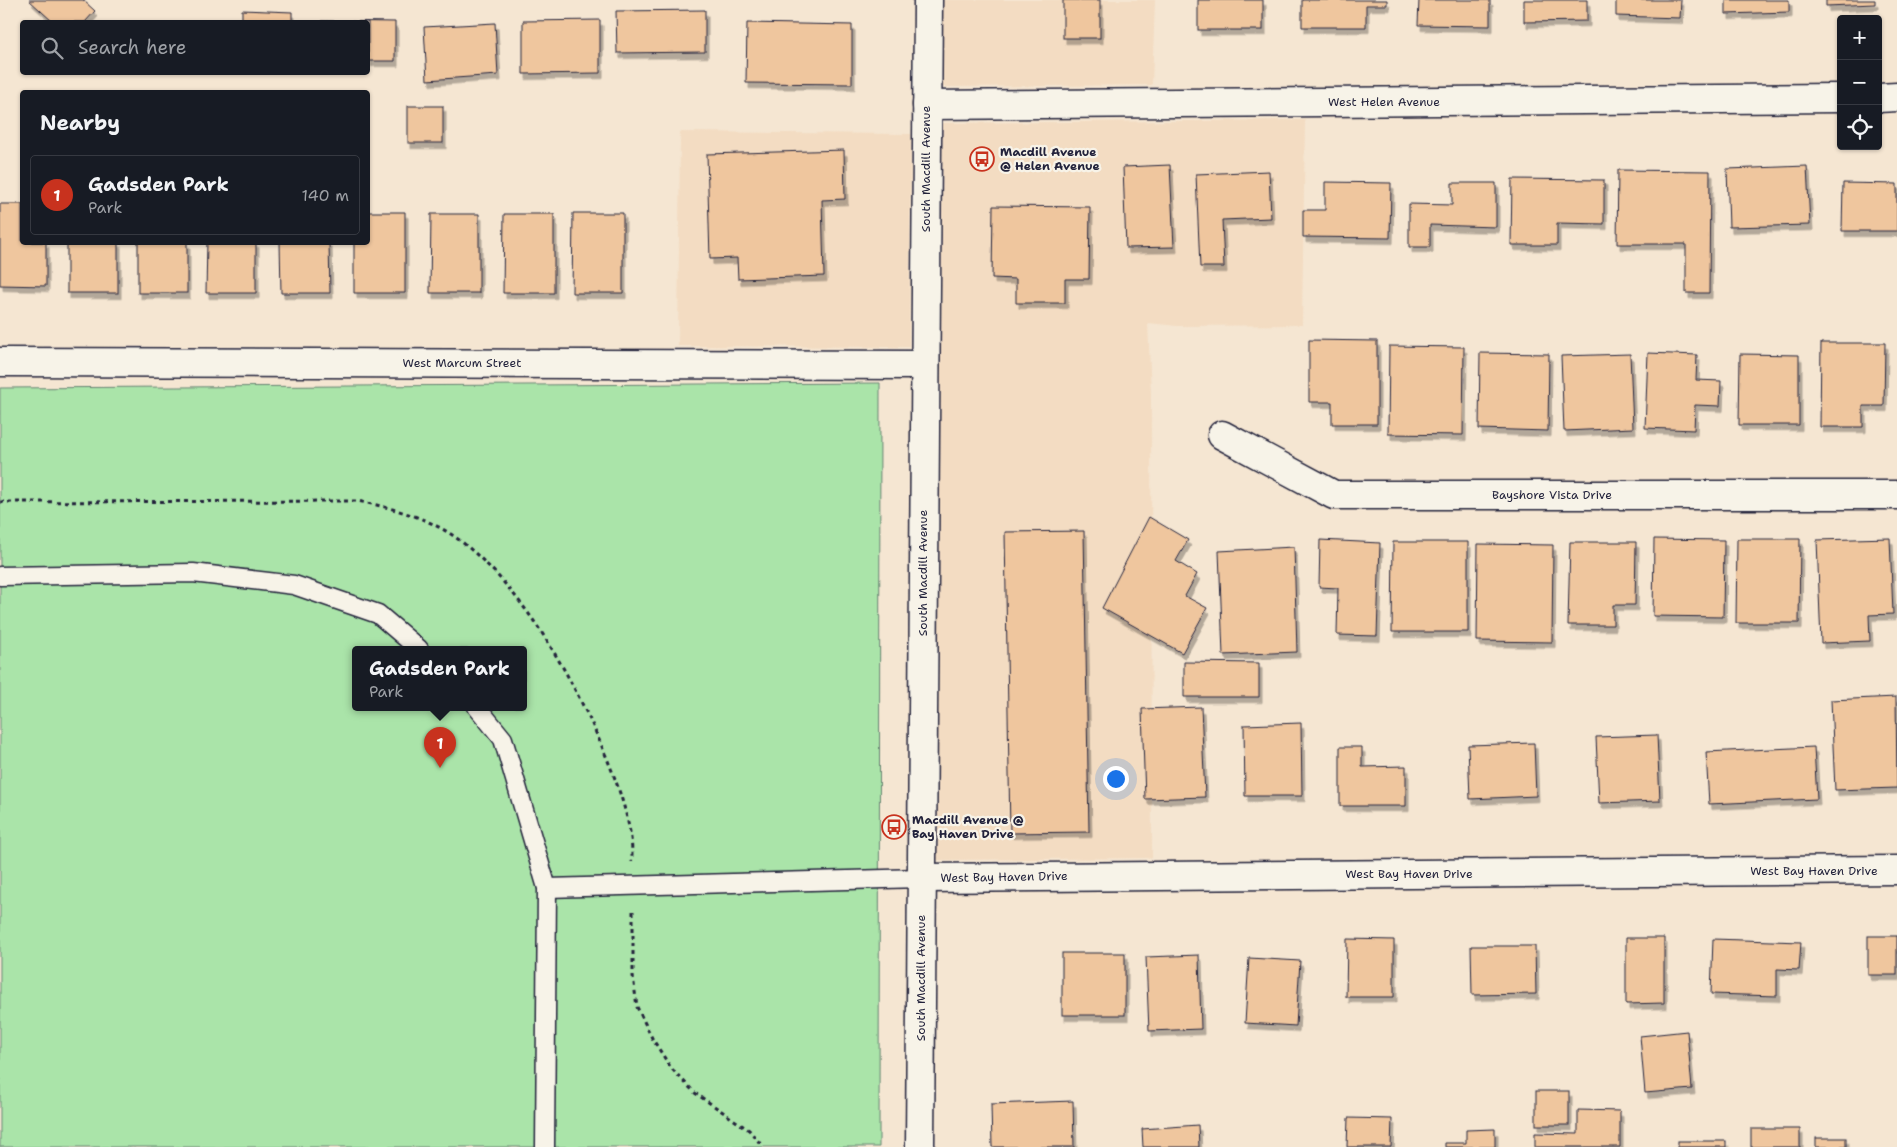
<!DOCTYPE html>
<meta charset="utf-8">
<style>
:root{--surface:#171b24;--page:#242831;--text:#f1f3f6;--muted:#9ea1a6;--line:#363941;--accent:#c8321e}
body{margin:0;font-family:"Shantell Sans",sans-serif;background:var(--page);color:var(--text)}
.controls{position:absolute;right:15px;top:15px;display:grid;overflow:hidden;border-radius:5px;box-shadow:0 1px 4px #0004}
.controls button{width:45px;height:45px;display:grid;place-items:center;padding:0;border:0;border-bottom:1px solid var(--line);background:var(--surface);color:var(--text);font:25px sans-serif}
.you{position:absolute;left:1115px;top:778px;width:18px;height:18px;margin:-12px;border:4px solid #fff;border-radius:50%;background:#1a73e8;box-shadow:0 0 0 8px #1a73e833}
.badge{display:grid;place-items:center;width:32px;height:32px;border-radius:50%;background:var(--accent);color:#fff;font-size:16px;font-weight:700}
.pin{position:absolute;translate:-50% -41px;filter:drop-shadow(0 1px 2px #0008)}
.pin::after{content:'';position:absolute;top:26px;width:18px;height:15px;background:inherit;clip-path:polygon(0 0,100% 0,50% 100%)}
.popup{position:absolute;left:352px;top:646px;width:175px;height:65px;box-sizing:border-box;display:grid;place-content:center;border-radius:5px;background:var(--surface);filter:drop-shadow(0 1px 4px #0005);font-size:16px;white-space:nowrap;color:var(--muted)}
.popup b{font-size:19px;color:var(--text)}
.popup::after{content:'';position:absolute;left:50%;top:100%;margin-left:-10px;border:10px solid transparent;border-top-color:var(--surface)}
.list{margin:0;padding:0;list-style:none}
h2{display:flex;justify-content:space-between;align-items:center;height:65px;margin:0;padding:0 20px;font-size:21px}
h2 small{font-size:16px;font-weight:400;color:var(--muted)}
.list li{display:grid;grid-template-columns:32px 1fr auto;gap:15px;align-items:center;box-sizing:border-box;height:80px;margin:0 10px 10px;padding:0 10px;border:1px solid var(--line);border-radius:5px}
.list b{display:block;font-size:19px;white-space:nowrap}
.list p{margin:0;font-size:16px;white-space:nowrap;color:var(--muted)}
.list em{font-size:16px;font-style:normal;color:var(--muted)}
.icon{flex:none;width:28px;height:28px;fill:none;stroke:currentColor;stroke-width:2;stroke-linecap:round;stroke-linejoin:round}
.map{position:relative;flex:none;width:1897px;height:1147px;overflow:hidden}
.search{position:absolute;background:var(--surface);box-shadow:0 1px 4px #0004;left:20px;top:20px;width:350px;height:55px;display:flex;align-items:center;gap:12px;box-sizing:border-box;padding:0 18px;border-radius:5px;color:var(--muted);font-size:19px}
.panel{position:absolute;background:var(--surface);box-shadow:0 1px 4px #0004;left:20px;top:90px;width:350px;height:155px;border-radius:5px}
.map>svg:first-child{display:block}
</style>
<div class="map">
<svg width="1897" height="1147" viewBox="0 0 1897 1147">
<defs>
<filter id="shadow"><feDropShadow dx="3" dy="5.5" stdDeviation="0" flood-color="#0004"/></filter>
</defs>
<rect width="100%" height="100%" fill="#f5e6d2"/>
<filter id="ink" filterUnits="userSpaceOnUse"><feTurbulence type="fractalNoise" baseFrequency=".02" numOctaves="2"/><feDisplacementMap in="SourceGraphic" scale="10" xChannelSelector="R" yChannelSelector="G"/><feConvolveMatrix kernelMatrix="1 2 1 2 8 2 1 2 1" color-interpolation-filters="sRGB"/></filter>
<g filter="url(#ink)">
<g fill="#f3dcc2">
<path d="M943,0H1155L1152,85L943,87Z"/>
<path d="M1305,120L1302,325L1177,326L1148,323L1151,393L1152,858L937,860L943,123Z"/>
<path d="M680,132L911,134L909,347L678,346Z"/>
</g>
<path fill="#aae4a9" stroke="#668372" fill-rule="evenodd" d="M880,383L879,1147H0V388ZM356,649H524V707H356Z"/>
<g fill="#efc69e" stroke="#22223b" filter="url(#shadow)">
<path d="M29,0H83L95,11L85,22H53Z"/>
<rect x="1063" y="0" width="37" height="38"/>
<rect x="1198" y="0" width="65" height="30"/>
<path d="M1302,0H1387V5H1366V27H1302Z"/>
<path d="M1419,0H1490V26L1418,25Z"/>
<path d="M1524,0H1587V21L1524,22Z"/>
<path d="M1616,0H1681L1680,18L1616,16Z"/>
<path d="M1726,0H1789V12L1726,14Z"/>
<path d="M1826,0H1875V4L1826,6Z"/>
<path d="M242,10L292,12V22H242Z"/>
<path d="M705,10V52L617,53L616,11Z"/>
<path d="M600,20V73L523,74V21Z"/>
<path d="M321,21L395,22V61H368V22H321Z"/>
<path d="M495,23L498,75L427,80L424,27Z"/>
<path d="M747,23L852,25V84L746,83Z"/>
<rect x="408" y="106" width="35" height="37"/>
<path d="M844,150L845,199L822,200L824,276L738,279L737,258L710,259L707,154Z"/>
<path d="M1170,165L1174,247L1126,248L1123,167Z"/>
<path d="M1807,166L1810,225L1729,227L1727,169Z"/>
<path d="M1618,170L1710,171L1709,293H1686V244H1617Z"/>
<path d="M1269,171L1271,218L1222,220L1224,267H1200L1196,174Z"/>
<path d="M1512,179L1604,180V224L1557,223V245H1511Z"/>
<path d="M1325,182L1391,183L1390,238L1303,237V210H1325Z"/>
<path d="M1452,183H1496V227L1430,225V247H1409V204L1452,205Z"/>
<path d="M1843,183L1897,184V231H1842Z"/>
<path d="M0,204H22V242H46V286L0,285Z"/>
<path d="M993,206L1090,207L1089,279H1065V303H1016V279L992,278Z"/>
<path d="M368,212H405V293H354V242H368Z"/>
<path d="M573,213H623V293H572Z"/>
<path d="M431,214H479V293H430Z"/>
<path d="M504,214H554V293H503Z"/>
<rect x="67" y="242" width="51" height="51"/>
<rect x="138" y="242" width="49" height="51"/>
<path d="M207,242H256V293H206Z"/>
<path d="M280,242H329L330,293H281Z"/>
<path d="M1309,340L1377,341V424H1332V402H1309Z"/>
<path d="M1821,343H1885L1884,406H1863V427H1820Z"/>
<path d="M1389,346L1464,347L1463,435L1388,434Z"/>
<path d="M1480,353L1549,354L1548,431L1479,429Z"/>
<path d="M1648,353L1697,355L1696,380L1721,381L1720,406L1695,405L1694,430L1645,428Z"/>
<path d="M1630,354L1633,428L1564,431L1561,356Z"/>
<path d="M1740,354L1799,355V425H1739Z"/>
<path d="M1149,517L1188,540L1176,561L1197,574L1185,596L1207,608L1182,653L1102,608Z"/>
<path d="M1084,531L1089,832L1010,833L1005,532Z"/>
<path d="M1890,538L1893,614L1869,615L1870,641L1821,643L1817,540Z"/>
<path d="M1654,539L1724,540L1723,617L1653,616Z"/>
<path d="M1737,539H1800L1799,623H1736Z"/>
<path d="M1320,540L1380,543L1377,636L1337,635L1338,588L1319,587Z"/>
<path d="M1393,542H1468V632H1392Z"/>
<path d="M1570,542H1636L1635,605H1613V625H1568Z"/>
<path d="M1478,544L1553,545L1552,642L1477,641Z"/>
<path d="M1294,547L1297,652L1223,655L1219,551Z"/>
<path d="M1184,662L1259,663V697H1184Z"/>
<path d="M1896,697L1897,788L1835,790L1831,700Z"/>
<path d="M1201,707L1205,797L1145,799L1142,709Z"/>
<path d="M1301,723L1302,796H1245L1244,725Z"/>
<path d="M1657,735L1660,801L1599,803L1596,737Z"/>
<path d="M1534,743L1536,796L1470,799L1468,745Z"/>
<path d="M1340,747H1362V767L1406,766V806H1340Z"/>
<path d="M1814,747L1817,799L1709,804L1706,752Z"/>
<rect x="1868" y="936" width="29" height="39"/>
<path d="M1626,938H1664V1003L1626,1004Z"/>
<path d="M1347,939L1394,940V997H1346Z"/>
<path d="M1713,939L1801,942L1799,970L1777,969V996L1711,994Z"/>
<path d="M1471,946H1535L1536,994L1472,995Z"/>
<rect x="1062" y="953" width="63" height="62"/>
<path d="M1199,955L1201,1029L1149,1031L1146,957Z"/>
<path d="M1249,958L1300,961L1296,1026L1245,1023Z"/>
<path d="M1687,1031L1692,1089L1645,1093L1640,1036Z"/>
<rect x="1536" y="1091" width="33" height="34"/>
<path d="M1073,1101L1074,1147H992L991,1104Z"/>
<path d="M1578,1110L1620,1111V1147H1535V1133L1578,1134Z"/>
<path d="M1348,1118L1392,1119L1391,1147H1347Z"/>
<path d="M1198,1125L1199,1147H1143L1142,1129Z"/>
<path d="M1495,1129V1147H1445V1143H1466V1130Z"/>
<rect x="1751" y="1129" width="49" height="18"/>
<rect x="1816" y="1138" width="30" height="9"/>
<rect x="1678" y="1141" width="48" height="6"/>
</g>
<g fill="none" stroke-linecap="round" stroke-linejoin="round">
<g stroke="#22223b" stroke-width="21">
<g id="lane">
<path d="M0,576L193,573L294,585L378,614L419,649"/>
<path d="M477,707L503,739L547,888L545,1147"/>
<path d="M547,888L921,878"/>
</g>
</g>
<g stroke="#22223b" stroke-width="31">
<g id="street">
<path d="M1878,98L1897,97"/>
<path d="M927,105L1841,98"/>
<path d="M0,362L925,365"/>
<path d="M1222,435L1334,495H1897"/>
<path d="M921,878L1897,870"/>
</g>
</g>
<g stroke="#22223b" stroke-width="31">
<path id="secondary" d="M920,1147L928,0"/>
</g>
<g stroke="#22223b" stroke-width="3" stroke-dasharray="4 4" stroke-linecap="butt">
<path d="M0,502L357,501C394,508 431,518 462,542C520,589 559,655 591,722C607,757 623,794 630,832C632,842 632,852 632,862"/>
<path d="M633,911V976L637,1007L652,1038L671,1068L695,1093L749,1130L763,1147"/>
</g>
<use href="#lane" stroke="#f7f3e8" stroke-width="18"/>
<use href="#street" stroke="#f7f3e8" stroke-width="28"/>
<use href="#secondary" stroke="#f7f3e8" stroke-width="28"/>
</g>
</g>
<defs>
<g id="bus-ring" transform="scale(1.25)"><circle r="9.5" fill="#f7f3e8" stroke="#c8321e" stroke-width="1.5"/><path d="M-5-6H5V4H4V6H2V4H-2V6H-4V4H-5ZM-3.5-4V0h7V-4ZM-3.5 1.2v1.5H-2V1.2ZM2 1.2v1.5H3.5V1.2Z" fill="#c8321e"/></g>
</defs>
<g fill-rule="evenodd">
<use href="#bus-ring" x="982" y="159"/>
<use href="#bus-ring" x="894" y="827"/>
</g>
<g text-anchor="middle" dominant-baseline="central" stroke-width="4.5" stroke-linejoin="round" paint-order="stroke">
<g font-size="12" fill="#22223b" stroke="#f7f3e8">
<text x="1384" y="102">West Helen Avenue</text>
<text transform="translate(926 169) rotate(-90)">South Macdill Avenue</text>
<text x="462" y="363">West Marcum Street</text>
<text x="1552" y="495">Bayshore Vista Drive</text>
<text transform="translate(923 573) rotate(-90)">South Macdill Avenue</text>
<text x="1814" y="871">West Bay Haven Drive</text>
<text x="1409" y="874">West Bay Haven Drive</text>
<text transform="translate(1004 877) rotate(-1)">West Bay Haven Drive</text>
<text transform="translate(921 978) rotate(-90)">South Macdill Avenue</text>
</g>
<g font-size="12" font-weight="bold" fill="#22223b" stroke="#f7f3e8" text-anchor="start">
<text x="1000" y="152">Macdill Avenue<tspan x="1000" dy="14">@ Helen Avenue</tspan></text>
<text x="912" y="820">Macdill Avenue @<tspan x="912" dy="14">Bay Haven Drive</tspan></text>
</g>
</g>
</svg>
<div class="controls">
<button>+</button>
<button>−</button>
<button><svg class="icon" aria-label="locate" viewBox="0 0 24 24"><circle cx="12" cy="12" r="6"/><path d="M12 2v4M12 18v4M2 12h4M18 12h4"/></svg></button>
</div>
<div class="you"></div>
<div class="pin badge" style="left:440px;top:768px">1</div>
<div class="popup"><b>Gadsden Park</b>Park</div>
<div class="search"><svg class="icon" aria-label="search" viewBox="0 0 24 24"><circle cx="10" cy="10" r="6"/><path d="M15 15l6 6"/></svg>Search here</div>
<section class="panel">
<h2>Nearby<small></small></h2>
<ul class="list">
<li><span class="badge">1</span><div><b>Gadsden Park</b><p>Park</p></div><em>140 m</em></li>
</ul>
</section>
</div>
